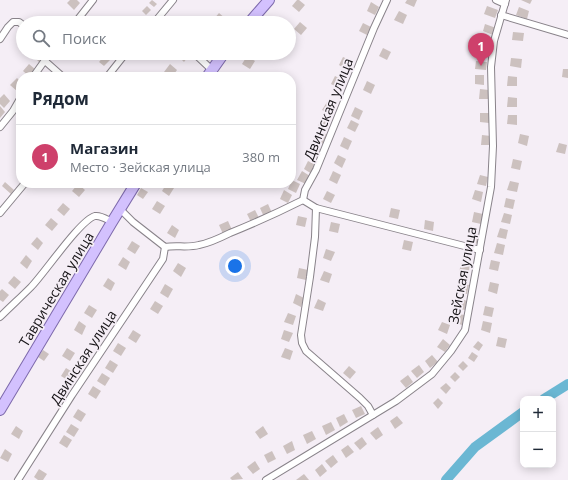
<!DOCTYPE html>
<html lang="ru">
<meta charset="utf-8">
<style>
:root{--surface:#fff;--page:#f6f6f7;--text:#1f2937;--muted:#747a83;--line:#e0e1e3;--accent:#ce406b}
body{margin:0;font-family:"Open Sans",sans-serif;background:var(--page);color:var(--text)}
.controls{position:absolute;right:12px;bottom:12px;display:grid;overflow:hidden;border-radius:8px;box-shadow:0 2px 10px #0003}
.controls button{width:36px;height:36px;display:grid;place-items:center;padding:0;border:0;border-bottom:1px solid var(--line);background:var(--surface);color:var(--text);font:20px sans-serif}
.you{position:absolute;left:235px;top:266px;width:14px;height:14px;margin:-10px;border:3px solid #fff;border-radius:50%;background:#1a73e8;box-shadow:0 0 0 6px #1a73e833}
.badge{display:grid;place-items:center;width:26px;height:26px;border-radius:50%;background:var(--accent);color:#fff;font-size:13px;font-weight:700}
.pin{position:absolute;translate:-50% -33px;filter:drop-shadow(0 1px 2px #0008)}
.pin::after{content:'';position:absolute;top:21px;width:14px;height:12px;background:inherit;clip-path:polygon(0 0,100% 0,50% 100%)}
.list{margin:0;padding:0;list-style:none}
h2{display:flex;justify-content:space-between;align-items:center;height:52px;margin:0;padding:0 16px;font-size:17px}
h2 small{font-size:13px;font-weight:400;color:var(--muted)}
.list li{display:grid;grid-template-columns:26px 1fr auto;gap:12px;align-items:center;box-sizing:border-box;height:64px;padding:0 16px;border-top:1px solid var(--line)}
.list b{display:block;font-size:15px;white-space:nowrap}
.list p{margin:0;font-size:13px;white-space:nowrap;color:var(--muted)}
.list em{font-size:13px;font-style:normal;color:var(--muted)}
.icon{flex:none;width:22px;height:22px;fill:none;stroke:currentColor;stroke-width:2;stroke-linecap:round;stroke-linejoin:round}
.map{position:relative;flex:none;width:568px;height:480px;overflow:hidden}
.search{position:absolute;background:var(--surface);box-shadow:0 2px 10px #0003;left:16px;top:16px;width:280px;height:44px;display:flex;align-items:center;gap:10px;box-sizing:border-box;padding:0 14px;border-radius:22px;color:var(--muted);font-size:15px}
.panel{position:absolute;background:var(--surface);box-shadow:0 2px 10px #0003;left:16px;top:72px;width:280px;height:116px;border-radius:16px}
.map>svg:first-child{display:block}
</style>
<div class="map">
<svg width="568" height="480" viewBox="0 0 568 480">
<rect width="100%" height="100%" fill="#f5eef6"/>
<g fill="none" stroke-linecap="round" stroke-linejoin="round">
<g stroke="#6bb7d3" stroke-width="10">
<path d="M544,399L568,384"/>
<path d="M446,480L475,447L523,412"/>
</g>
</g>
<g fill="#ccc1bf">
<path d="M70,0H77L80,3L74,10L67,3Z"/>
<path d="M152,0L157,4L154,7L149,3Z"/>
<path d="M297,0H299L305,5L299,12L292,6Z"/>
<path d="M407,0H417L414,7L405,3Z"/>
<path d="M521,0H532L530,4Z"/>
<path d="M371,2L379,7L375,15L367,11Z"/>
<path d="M147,6L151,10L146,15L142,11Z"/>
<path d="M487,6L498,10L495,18L484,14Z"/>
<path d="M519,7L529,11L527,19L516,15Z"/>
<path d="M399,11L407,15L403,24L394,20Z"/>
<path d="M219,13L226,19L223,23H217L213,20Z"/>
<path d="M300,22L307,28L301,35L294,29Z"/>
<path d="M363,23L371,27L367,35L359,31Z"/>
<path d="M485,24L496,28L493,35L483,31Z"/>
<path d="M513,32L524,33L523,41L512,40Z"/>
<path d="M482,39L492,43L489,51L479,47Z"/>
<path d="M383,48L391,52L387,60L379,56Z"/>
<path d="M34,53H44L45,54L39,62L32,55Z"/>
<path d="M179,53H188L190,54L184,62L177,55Z"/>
<path d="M105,55L110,60L104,66L99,62Z"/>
<path d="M247,56L255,61L250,69L242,64Z"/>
<path d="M343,57L352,61L347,70L339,65Z"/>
<path d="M511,58L522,59L521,68L510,66Z"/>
<path d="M476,61L487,62L486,70L475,69Z"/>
<path d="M29,64L36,70L30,77L23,71Z"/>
<path d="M170,64L177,70L172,77L164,72Z"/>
<path d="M563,69H568V78L562,77Z"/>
<path d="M475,75H484V85L475,84Z"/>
<path d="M335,76L343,80L339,88L331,84Z"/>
<path d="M508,76L517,77V86H507Z"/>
<path d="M17,78L21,82V87L17,91L10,85Z"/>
<path d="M367,81L375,85L371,94L363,90Z"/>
<path d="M480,89L489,90V99H479Z"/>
<path d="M4,94L10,101L4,108L0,104V98Z"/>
<path d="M508,97L517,98V107H507Z"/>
<path d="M327,102L335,106L331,114L322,110Z"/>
<path d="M0,106L5,112L0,118Z"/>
<path d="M355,107L363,111L359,120L351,116Z"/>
<path d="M480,113H489V123L480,122Z"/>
<path d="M508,115H517V125L507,124Z"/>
<path d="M322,118L330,122L326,131L318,126Z"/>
<path d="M351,120L359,124L355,132L347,128Z"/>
<path d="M319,131L327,135L323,144L315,139Z"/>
<path d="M520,134L529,136L527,146L518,143Z"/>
<path d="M482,135L491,136V145H481Z"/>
<path d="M344,137L352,141L348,150L340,146Z"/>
<path d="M559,143L567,145L565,154L556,152Z"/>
<path d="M312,145L320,149L316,158L308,154Z"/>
<path d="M338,155L346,159L342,168L334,163Z"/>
<path d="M513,159L522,161L520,170L511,168Z"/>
<path d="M308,161L316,165L312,174L304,169Z"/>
<path d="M302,171L310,176L306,184L297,180Z"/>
<path d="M333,171L341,175L337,184L329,180Z"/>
<path d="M480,175L488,177L486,186L477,184Z"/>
<path d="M292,180L300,184L296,193L288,189Z"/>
<path d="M510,181L519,183L517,192L507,190Z"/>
<path d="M5,182L14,190L11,194L2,186Z"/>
<path d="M167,183L174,188L169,196L162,191Z"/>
<path d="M78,184L85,190L79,197L72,191Z"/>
<path d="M141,188L148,192L143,199L137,195Z"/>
<path d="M284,190L292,195L288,203L280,199Z"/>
<path d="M475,190L483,192L481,202L472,199Z"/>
<path d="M327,191L335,195L331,203L323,199Z"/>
<path d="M506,198L515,200L513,209L504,207Z"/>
<path d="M157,201L165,206L160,214L152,209Z"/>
<path d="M63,203L70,209L64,216L57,210Z"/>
<path d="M268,204L272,213L264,217L260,208Z"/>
<path d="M391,208L400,210L398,219L389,217Z"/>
<path d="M255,210L259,218L251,222L247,214Z"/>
<path d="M474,212L483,214L481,224L472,222Z"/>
<path d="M504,213L512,215L510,224L501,222Z"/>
<path d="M298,216L307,218L305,227L296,225Z"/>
<path d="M51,218L58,224L52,231L45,225Z"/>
<path d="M425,220L434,222L433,231L424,229Z"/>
<path d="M228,221L232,230L223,234L219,225Z"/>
<path d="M331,222L340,224L338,233L329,231Z"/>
<path d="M172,225L179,230L175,238L167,233Z"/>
<path d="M500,228L508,230L506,239L497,237Z"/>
<path d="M472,233L481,235L479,244L469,242Z"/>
<path d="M37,237L43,243L38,250L31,244Z"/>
<path d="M404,240L413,242L411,251L402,249Z"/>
<path d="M132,241L140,246L135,254L127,249Z"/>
<path d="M497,243L505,245L503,255L494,253Z"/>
<path d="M326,249L335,252L331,261L323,258Z"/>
<path d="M26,255L32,261L27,269L20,263Z"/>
<path d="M123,257L130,262L126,270L118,265Z"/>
<path d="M491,260L500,262L498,271L489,269Z"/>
<path d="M178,263L186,268L181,277L173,271Z"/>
<path d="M461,263L470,266L468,275L459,273Z"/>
<path d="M299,268L308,270L306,280L297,278Z"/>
<path d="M324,271L332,274L329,283L320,280Z"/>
<path d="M14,276L21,282L15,289L8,283Z"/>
<path d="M108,278L115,283L111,291L103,286Z"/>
<path d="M490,282L499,284L497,294L488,291Z"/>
<path d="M460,283L469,285L467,294L458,292Z"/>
<path d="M165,284L173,289L168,298L160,293Z"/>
<path d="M2,289L9,295L3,302L0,300V291Z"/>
<path d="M296,294L304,298L301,307L293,303Z"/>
<path d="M459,298L467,301L465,310L456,308Z"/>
<path d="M318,299L326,303L323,311L314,308Z"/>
<path d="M155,301L163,306L158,314L150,309Z"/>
<path d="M89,305L97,310L92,318L84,313Z"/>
<path d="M485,306L494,308L492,317L483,315Z"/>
<path d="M288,313L296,316L293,325L284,322Z"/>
<path d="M456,313L464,315L462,325L453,322Z"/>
<path d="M79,321L86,326L82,335L74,330Z"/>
<path d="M483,321L492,323L490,333L481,330Z"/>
<path d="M442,322L450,325L447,334L438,330Z"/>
<path d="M133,330L141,335L136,343L128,338Z"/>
<path d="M284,330L293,333L289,342L281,339Z"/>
<path d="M498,337L507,339L505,348L496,346Z"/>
<path d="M443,339L450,345L445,352L437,347Z"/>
<path d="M478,341L483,345L479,351L473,347Z"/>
<path d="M118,343L126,348L121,356L113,351Z"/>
<path d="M67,348L75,353L70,361L62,356Z"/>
<path d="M285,348L293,351L290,360L281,357Z"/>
<path d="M43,350L49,354L44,361L38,357Z"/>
<path d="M472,352L478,356L474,362L468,358Z"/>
<path d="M432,355L438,362L430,368L425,361Z"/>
<path d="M110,360L118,365L113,373L105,368Z"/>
<path d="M463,361L468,366L463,371L458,366Z"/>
<path d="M419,365L424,372L417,378L411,371Z"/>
<path d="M349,366L356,372L350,379L343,373Z"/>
<path d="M66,368L74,373L69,381L61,376Z"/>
<path d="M455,372L460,377L455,382L450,377Z"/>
<path d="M102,373L110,378L105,386L97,381Z"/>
<path d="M408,375L413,382L406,388L400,381Z"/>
<path d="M446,383L451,388L446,394L440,388Z"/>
<path d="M93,386L101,391L96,399L88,394Z"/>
<path d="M438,398L443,403L438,409L433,403Z"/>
<path d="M361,406L365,414L356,418L352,410Z"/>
<path d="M78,409L86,414L81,422L73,417Z"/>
<path d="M344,414L348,422L340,427L336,418Z"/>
<path d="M397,416L403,423L395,429L390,421Z"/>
<path d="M331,422L335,430L326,435L322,426Z"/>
<path d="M71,424L79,429L74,437L66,432Z"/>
<path d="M16,426L23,431L19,439L11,434Z"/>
<path d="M263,426L268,434L260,439L255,432Z"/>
<path d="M378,427L383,435L376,440L370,433Z"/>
<path d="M312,431L316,439L307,444L303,435Z"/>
<path d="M64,435L72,440L67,448L59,443Z"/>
<path d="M362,437L367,444L360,450L354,443Z"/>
<path d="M292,441L295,450L287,454L283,446Z"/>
<path d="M348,445L354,452L346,458L341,450Z"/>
<path d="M5,449L12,454L8,462L0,458Z"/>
<path d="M272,451L276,459L268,463L264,455Z"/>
<path d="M333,455L338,462L331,468L325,461Z"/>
<path d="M255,461L260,469L253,474L247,467Z"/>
<path d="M322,464L327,471L320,477L315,470Z"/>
<path d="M39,469L47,474L43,480H38L34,477Z"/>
<path d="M238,472L243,479L232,480L230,478Z"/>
<path d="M304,474L309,480H296Z"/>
</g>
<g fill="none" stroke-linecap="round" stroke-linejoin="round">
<g stroke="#89838a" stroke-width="8">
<g id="minor">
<path d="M496,0L505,4"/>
<path d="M501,15L568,35"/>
<path d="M75,23L93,0"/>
<path d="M154,23L173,0"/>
<path d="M0,39L8,27L13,22H19L23,25"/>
<path d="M194,53L212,70"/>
<path d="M45,61L63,77"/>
<path d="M33,77L50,53"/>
<path d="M107,77L126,53"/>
<path d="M0,127L13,111L21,97"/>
<path d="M303,200L316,208L480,250"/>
<path d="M316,208L315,237L310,277L301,335L302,343L306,351L360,398L368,406L373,415"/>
<path d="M120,209L133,222L165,247C176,245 188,248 199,245C210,243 220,238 230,233C255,223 279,212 303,200L305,190L316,170L374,28L387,0"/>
<path d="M0,213L25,183"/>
<path d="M0,317C10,307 21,297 31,287C44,274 80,220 95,216C101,215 106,219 112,222"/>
<path d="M18,480L72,395L163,259L165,247"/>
<path d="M266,480L396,401L432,374L451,351L465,330L491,187L493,146L491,67L494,41L506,0"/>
</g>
</g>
<g stroke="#7e6aac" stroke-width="12">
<g id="primary">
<path d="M249,23L269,0"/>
<path d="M207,77L224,53"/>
<path d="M0,410L112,222L136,183"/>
</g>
</g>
<use href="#minor" stroke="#fff" stroke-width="6"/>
<use href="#primary" stroke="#d3c1fe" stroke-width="10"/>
</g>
<g text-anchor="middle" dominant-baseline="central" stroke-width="3.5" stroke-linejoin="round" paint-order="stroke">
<g font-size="14" fill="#171417" stroke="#f5eef6">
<text transform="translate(328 109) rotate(-68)">Двинская улица</text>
<text transform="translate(462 275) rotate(-79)">Зейская улица</text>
<text transform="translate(56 289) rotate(-59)">Таврическая улица</text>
<text transform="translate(83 357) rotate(-57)">Двинская улица</text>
</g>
</g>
</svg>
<div class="controls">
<button>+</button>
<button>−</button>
</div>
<div class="you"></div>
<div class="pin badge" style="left:481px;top:66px">1</div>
<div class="search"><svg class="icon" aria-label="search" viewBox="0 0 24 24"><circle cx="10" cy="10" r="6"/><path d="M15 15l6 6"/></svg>Поиск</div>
<section class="panel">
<h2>Рядом<small></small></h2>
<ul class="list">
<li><span class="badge">1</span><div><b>Магазин</b><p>Место · Зейская улица</p></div><em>380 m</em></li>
</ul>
</section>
</div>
